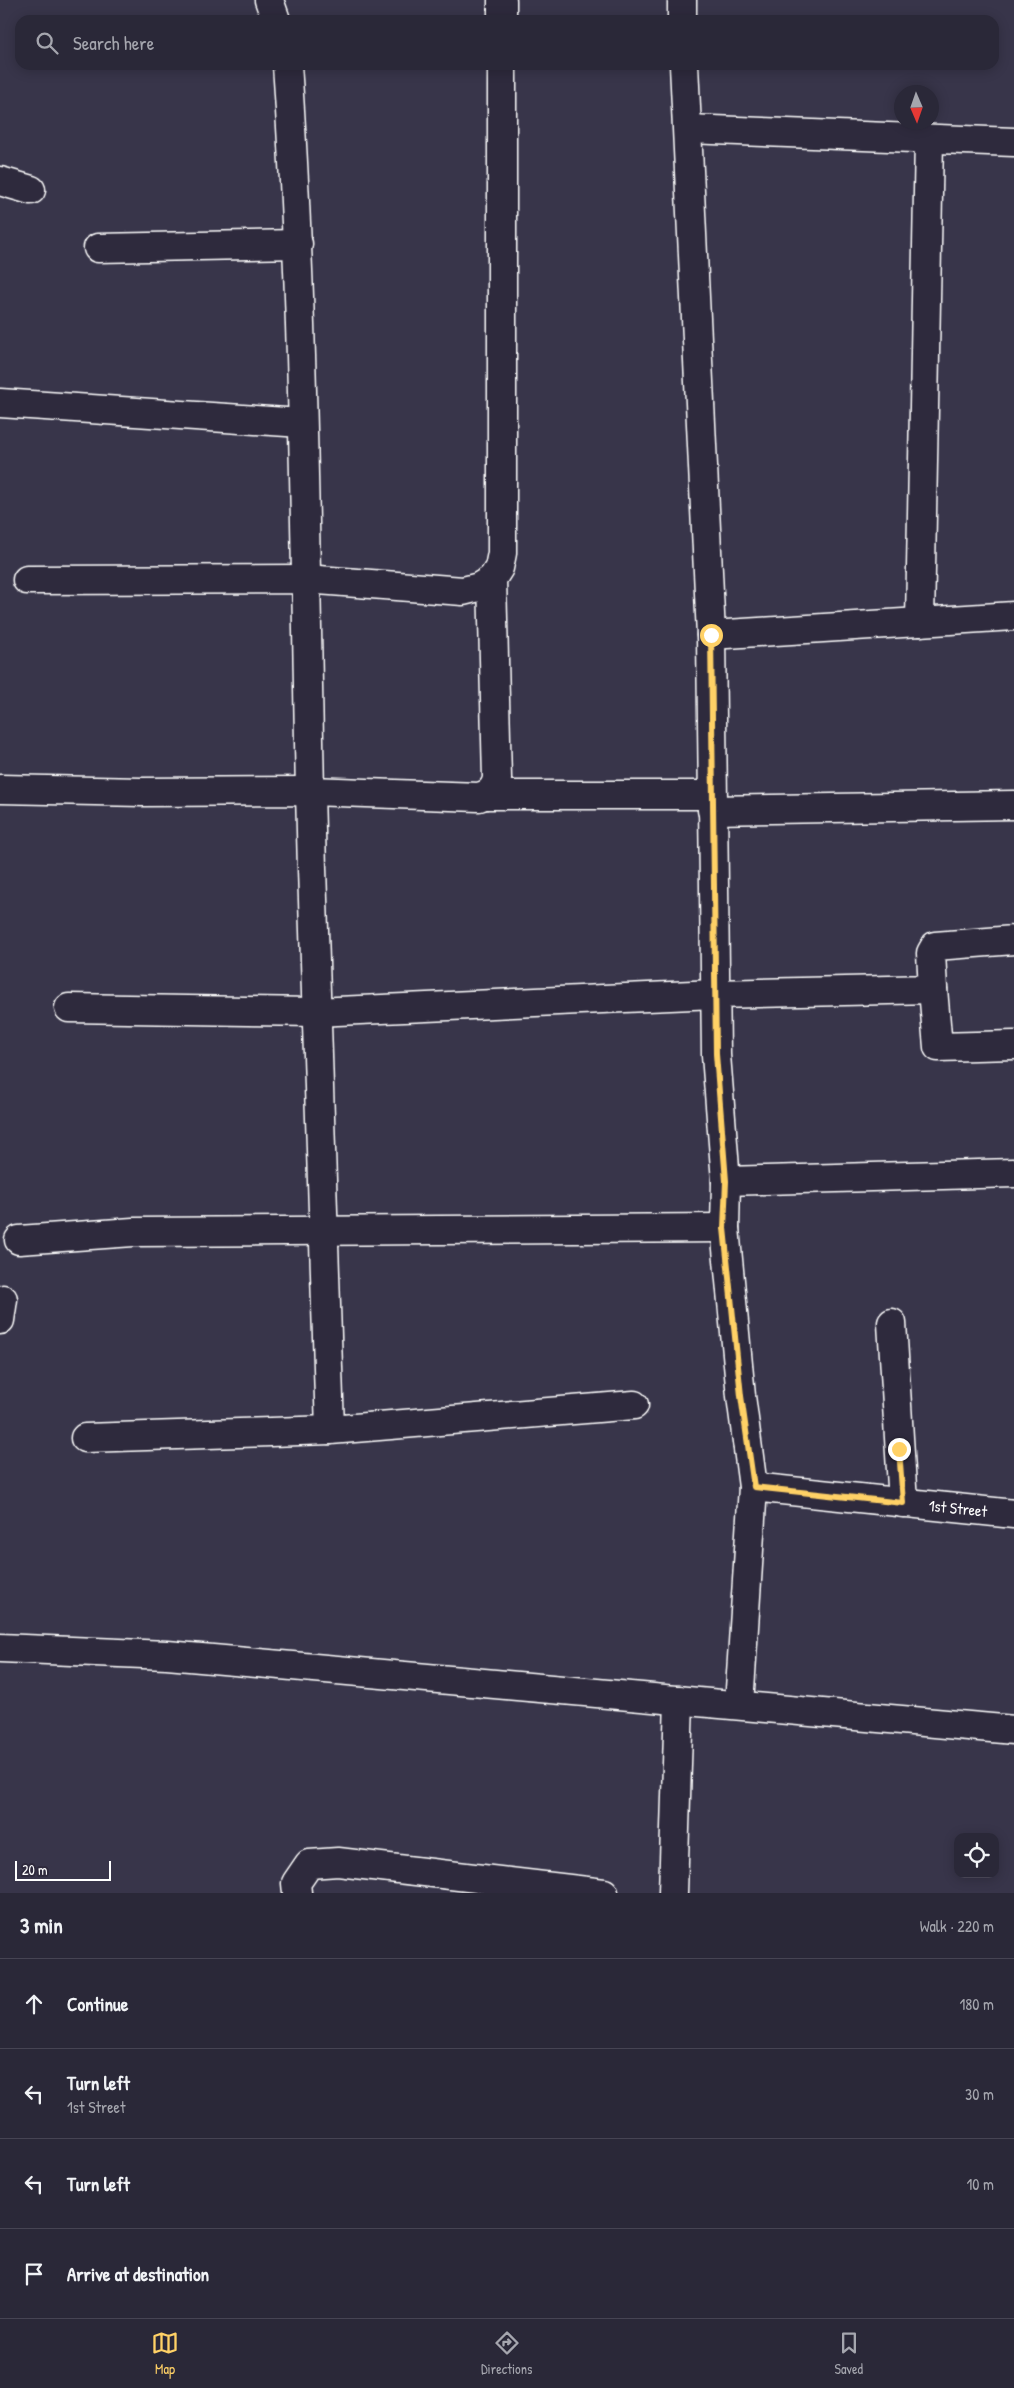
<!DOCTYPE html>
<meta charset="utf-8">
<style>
:root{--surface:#2a2838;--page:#363443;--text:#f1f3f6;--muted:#a5a6ae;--line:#464453;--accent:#ffd166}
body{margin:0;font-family:"Patrick Hand",sans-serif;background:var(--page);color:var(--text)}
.controls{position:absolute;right:15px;bottom:15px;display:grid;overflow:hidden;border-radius:10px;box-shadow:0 2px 12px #0003}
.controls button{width:45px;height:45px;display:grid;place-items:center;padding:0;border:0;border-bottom:1px solid var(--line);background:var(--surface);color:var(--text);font:25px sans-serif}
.compass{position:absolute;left:894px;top:85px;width:45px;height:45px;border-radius:50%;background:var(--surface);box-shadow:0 2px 12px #0003;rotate:178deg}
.scale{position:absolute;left:15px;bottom:12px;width:96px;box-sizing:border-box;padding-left:5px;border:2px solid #fff;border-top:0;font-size:14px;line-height:18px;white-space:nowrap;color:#fff;-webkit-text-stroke:4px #2f2a3d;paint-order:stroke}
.stop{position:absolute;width:15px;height:15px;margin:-11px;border:4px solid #ffd166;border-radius:50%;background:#fff}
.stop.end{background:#ffd166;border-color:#fff;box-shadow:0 1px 5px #0008}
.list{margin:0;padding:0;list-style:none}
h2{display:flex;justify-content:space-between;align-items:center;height:65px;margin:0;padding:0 20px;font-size:21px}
h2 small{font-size:16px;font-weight:400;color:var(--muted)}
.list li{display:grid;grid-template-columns:32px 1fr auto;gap:15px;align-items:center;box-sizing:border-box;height:90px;padding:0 20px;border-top:1px solid var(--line)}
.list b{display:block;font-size:19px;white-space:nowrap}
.list p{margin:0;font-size:16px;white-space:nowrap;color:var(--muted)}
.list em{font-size:16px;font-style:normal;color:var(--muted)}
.icon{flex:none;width:28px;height:28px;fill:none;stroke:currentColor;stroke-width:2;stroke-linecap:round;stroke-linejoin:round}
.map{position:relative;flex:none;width:1014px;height:1893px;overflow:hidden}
.search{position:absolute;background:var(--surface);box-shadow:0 2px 12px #0003;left:15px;right:15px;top:15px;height:55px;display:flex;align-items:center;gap:12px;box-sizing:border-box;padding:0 18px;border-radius:15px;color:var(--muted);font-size:19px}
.sheet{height:425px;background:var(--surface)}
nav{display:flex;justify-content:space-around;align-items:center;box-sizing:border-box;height:70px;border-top:1px solid var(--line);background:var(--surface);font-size:14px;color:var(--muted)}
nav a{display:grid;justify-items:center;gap:2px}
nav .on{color:var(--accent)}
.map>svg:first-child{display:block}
</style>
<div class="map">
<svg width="1014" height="1893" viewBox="0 0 1014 1893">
<rect width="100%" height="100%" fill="#38354a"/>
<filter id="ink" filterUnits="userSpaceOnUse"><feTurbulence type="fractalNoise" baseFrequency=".02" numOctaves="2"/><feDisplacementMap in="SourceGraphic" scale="10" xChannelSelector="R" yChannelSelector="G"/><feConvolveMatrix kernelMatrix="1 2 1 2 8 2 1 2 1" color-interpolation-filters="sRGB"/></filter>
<g filter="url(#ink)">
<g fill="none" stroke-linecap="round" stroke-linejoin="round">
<g stroke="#fff" stroke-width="31">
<g id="minor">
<path d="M269,0L276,20"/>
<path d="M682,0V20"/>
<path d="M502,20V0"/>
<path d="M287,65C304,307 305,550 310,792C315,1005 325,1218 330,1430"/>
<path d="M684,65L711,635L716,1055L726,1181L725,1228L741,1396L753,1487L739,1705"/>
<path d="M688,129L1014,142"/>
<path d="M0,181L31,190"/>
<path d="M98,248L298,244"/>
<path d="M0,403L302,423"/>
<path d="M27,580L305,579L463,591L479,587L492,579"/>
<path d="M920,622L929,139"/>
<path d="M711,635L1014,616"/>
<path d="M0,789L142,792L310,791L479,797C489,794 494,790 497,779L492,579L499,568L502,553V65"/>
<path d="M487,795H712"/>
<path d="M712,810L1014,805"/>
<path d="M933,989L938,1047L1014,1045"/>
<path d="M69,1008L315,1012L715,994L933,989L931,953L935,946L1014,940"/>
<path d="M726,1181L1014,1173"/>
<path d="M19,1240L133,1232L725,1228"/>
<path d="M0,1320L3,1299"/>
<path d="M892,1323L903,1503"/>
<path d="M85,1438L330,1430L634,1405"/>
<path d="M753,1487L1014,1514"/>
<path d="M0,1648L167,1655L1014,1730"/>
<path d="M297,1893L296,1883L309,1864L338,1862L604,1893"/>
<path d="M673,1893L679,1700"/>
</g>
</g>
<use href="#minor" stroke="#2f2a3d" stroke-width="28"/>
</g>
</g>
<g fill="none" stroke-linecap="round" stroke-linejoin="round" filter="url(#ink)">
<path stroke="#ffd166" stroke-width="6" d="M711,635L716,1054L726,1181L724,1228L741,1396L754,1487L903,1503L899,1449"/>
</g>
<g text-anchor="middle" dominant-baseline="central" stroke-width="5" stroke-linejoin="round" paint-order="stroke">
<g font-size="16" fill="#fff" stroke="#2f2a3d">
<text transform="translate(958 1508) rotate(6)">1st Street</text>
</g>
</g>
</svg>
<div class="controls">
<button><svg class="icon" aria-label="locate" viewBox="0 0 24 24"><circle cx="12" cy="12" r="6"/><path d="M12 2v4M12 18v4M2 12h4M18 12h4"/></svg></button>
</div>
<svg class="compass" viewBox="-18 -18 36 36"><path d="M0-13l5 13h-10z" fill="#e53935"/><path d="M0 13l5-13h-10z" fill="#a5a6ae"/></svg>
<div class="scale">20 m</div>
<div class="stop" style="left:711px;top:635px"></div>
<div class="stop end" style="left:899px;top:1449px"></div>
<div class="search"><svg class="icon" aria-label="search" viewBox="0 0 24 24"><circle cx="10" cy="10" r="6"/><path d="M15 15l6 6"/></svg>Search here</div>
</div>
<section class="sheet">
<h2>3 min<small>Walk · 220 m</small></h2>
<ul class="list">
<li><svg class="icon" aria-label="ahead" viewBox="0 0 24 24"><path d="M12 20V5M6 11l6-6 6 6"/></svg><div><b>Continue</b></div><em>180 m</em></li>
<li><svg class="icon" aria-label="left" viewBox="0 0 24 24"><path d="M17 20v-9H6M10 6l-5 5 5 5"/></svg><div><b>Turn left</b><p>1st Street</p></div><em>30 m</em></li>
<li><svg class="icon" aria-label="left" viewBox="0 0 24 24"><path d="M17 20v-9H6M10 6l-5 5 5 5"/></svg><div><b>Turn left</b></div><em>10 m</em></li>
<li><svg class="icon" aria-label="arrive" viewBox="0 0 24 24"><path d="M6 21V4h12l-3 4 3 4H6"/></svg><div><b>Arrive at destination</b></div></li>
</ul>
</section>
<nav>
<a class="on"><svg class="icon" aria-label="map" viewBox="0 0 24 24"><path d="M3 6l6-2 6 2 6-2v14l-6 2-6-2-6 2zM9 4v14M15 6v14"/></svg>Map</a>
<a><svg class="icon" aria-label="directions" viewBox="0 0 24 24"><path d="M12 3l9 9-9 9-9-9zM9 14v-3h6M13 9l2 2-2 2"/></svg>Directions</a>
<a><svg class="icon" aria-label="saved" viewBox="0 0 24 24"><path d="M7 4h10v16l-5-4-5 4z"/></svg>Saved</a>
</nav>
